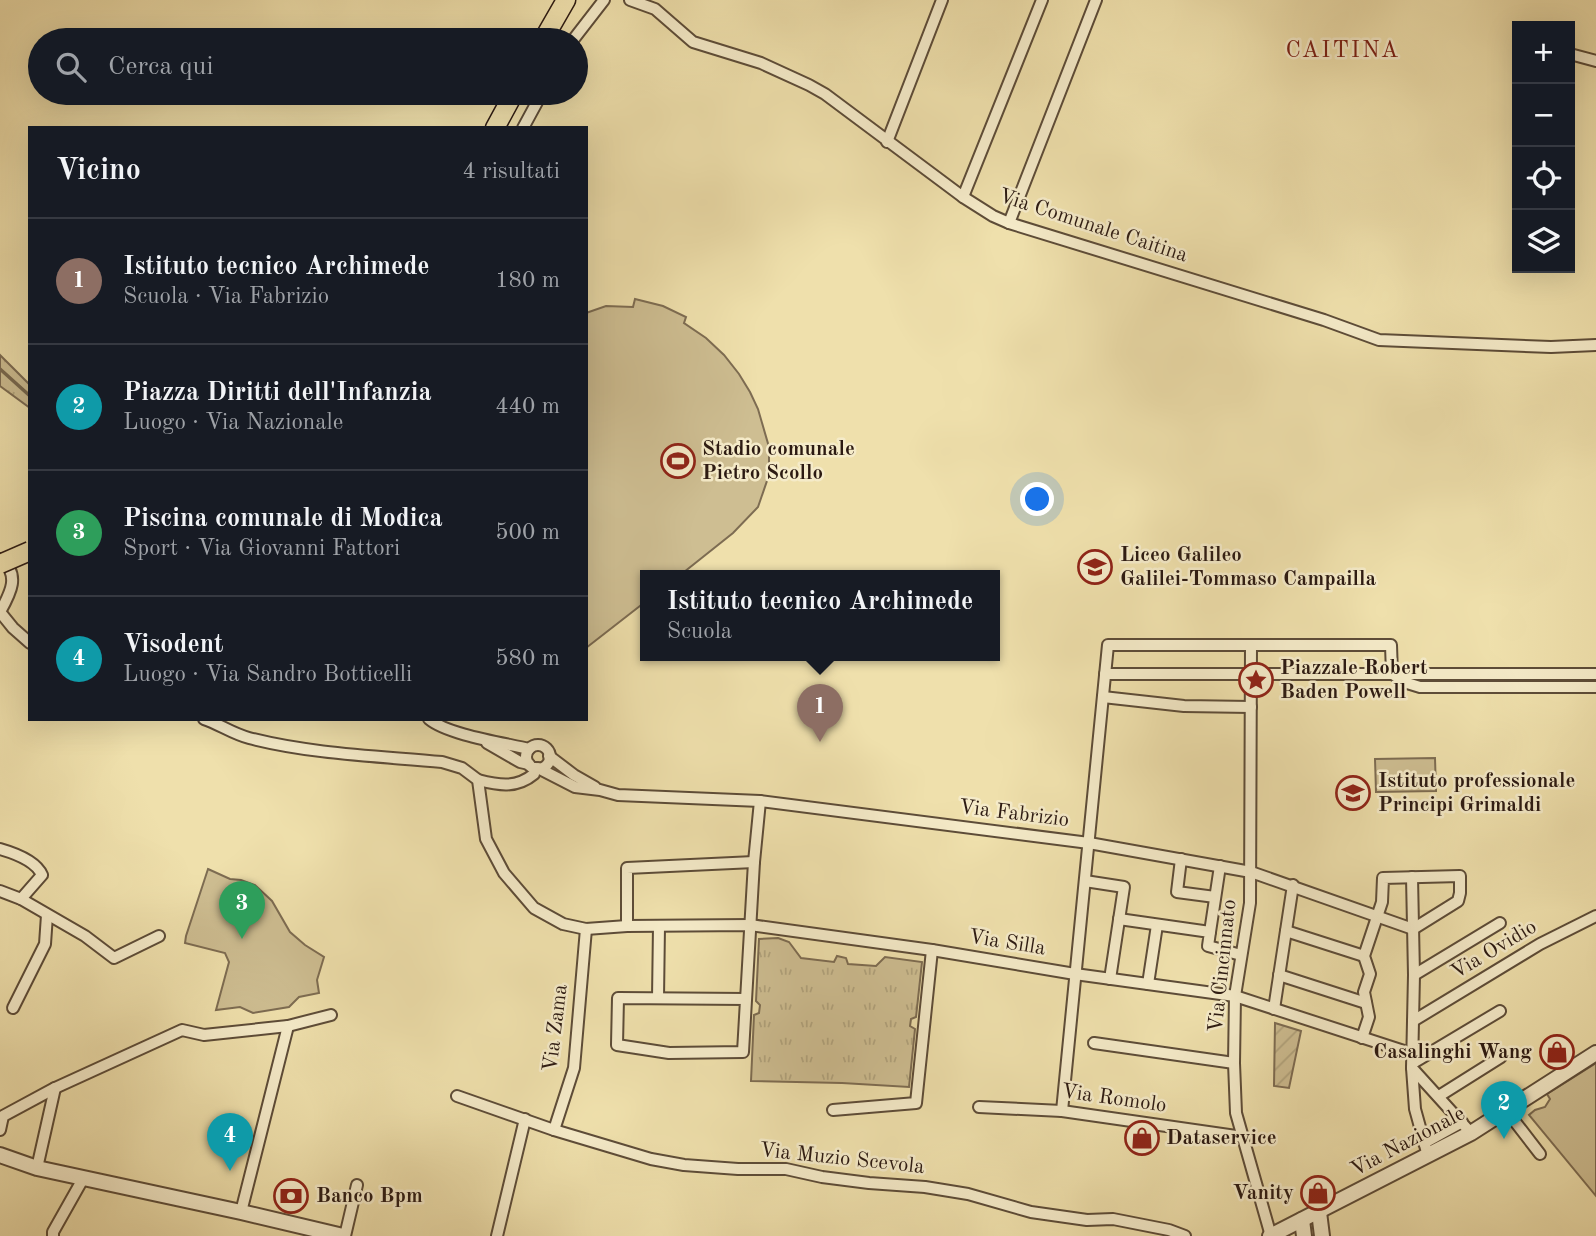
<!DOCTYPE html>
<html lang="it">
<meta charset="utf-8">
<style>
:root{--surface:#171b24;--page:#242831;--text:#f1f3f6;--muted:#9ea1a6;--line:#363941;--accent:#c59692}
body{margin:0;font-family:"Old Standard TT",serif;background:var(--page);color:var(--text)}
.controls{position:absolute;right:21px;top:21px;display:grid;overflow:hidden;border-radius:0px;box-shadow:0 7px 28px #0002}
.controls button{width:63px;height:63px;display:grid;place-items:center;padding:0;border:0;border-bottom:2px solid var(--line);background:var(--surface);color:var(--text);font:35px sans-serif}
.you{position:absolute;left:1038px;top:500px;width:24px;height:24px;margin:-18px;border:5px solid #fff;border-radius:50%;background:#1a73e8;box-shadow:0 0 0 10px #1a73e833}
.badge{display:grid;place-items:center;width:46px;height:46px;border-radius:50%;background:var(--accent);color:#fff;font-size:23px;font-weight:700}
.pin{position:absolute;translate:-50% -58px;filter:drop-shadow(0 2px 4px #0008)}
.pin::after{content:'';position:absolute;top:37px;width:24px;height:21px;background:inherit;clip-path:polygon(0 0,100% 0,50% 100%)}
.popup{position:absolute;left:640px;top:570px;width:360px;height:91px;box-sizing:border-box;display:grid;place-content:center;border-radius:0px;background:var(--surface);filter:drop-shadow(0 2px 5px #0005);font-size:23px;white-space:nowrap;color:var(--muted)}
.popup b{font-size:26px;color:var(--text)}
.popup::after{content:'';position:absolute;left:50%;top:100%;margin-left:-14px;border:14px solid transparent;border-top-color:var(--surface)}
.list{margin:0;padding:0;list-style:none}
h2{display:flex;justify-content:space-between;align-items:center;height:91px;margin:0;padding:0 28px;font-size:30px}
h2 small{font-size:23px;font-weight:400;color:var(--muted)}
.list li{display:grid;grid-template-columns:46px 1fr auto;gap:21px;align-items:center;box-sizing:border-box;height:126px;padding:0 28px;border-top:2px solid var(--line)}
.list b{display:block;font-size:26px;white-space:nowrap}
.list p{margin:0;font-size:23px;white-space:nowrap;color:var(--muted)}
.list em{font-size:23px;font-style:normal;color:var(--muted)}
.icon{flex:none;width:38px;height:38px;fill:none;stroke:currentColor;stroke-width:2;stroke-linecap:round;stroke-linejoin:round}
.map{position:relative;flex:none;width:1596px;height:1236px;overflow:hidden}
.search{position:absolute;background:var(--surface);box-shadow:0 7px 28px #0002;left:28px;top:28px;width:560px;height:77px;display:flex;align-items:center;gap:18px;box-sizing:border-box;padding:0 24px;border-radius:38px;color:var(--muted);font-size:26px}
.panel{position:absolute;background:var(--surface);box-shadow:0 7px 28px #0002;left:28px;top:126px;width:560px;height:595px;border-radius:0px}
.map>svg:first-child{display:block}
</style>
<div class="map">
<svg width="1596" height="1236" viewBox="0 0 1596 1236">
<defs>
<pattern id="grass-tufts" width="24" height="20" patternUnits="userSpaceOnUse" patternTransform="scale(1.75)"><rect width="24" height="20" fill="#cebe92"/><path d="M3 7l-1-3M5 7V3M7 7l1-3M15 17l-1-3M17 17v-4M19 17l1-3" fill="none" stroke="#b1a37d"/></pattern>
<pattern id="garden-furrows" width="10" height="10" patternUnits="userSpaceOnUse" patternTransform="scale(1.75)"><rect width="10" height="10" fill="#cebe92"/><path d="M-1 1l2-2M0 10L10 0M9 11l2-2" fill="none" stroke="#b1a37d"/></pattern>
</defs>
<rect width="100%" height="100%" fill="#efe0ac"/>
<filter id="stains"><feTurbulence type="fractalNoise" baseFrequency=".00286" numOctaves="4"/><feColorMatrix values="0 0 0 0 .2 0 0 0 0 .09 0 0 0 0 .02 0 0 0 .5 -.17"/></filter>
<radialGradient id="worn" r=".72"><stop offset=".6" stop-color="#630" stop-opacity="0"/><stop offset="1" stop-color="#630" stop-opacity=".3"/></radialGradient>
<g fill="url(#grass-tufts)" stroke="#7d6c52" stroke-width="2">
<path d="M0,355L30,385V408L0,386Z"/>
<path d="M778,938L789,942L801,958L834,962L837,956L846,958L848,964L876,966L885,957L922,962L916,1017L911,1019L910,1026L915,1029L909,1087L842,1083L751,1081L754,1015L759,1013L760,1005L756,1001L759,939Z"/>
</g>
<path fill="url(#garden-furrows)" stroke="#7d6c52" stroke-width="2" d="M1275,1023L1301,1031L1289,1088L1274,1086Z"/>
<g fill="#cebe92" stroke="#7d6c52" stroke-width="2">
<path d="M635,299L663,306L686,317L684,323L706,338L724,355L739,374L750,392L758,409L769,447V475L758,507L733,533L679,576H645V602L586,648V313L606,306L633,307Z"/>
<path d="M1435,758L1436,791L1376,792L1375,759Z"/>
<path d="M208,869L230,879L241,880L255,885L272,901L290,932L305,945L324,957L317,980L319,993L299,997L289,1007L253,1013L240,1007L216,1010L229,962L225,953L185,943L186,936Z"/>
<path d="M1596,1063V1196L1529,1115L1535,1110L1545,1107L1550,1099L1547,1094Z"/>
</g>
<g fill="none" stroke-linecap="round" stroke-linejoin="round">
<path stroke="#79694f" stroke-width="3.5" d="M0,369L30,396"/>
<g stroke="#5d4c38" stroke-width="14">
<g id="minor">
<path d="M630,0L655,9L693,42L761,63L809,85L825,94L963,197L993,216L1009,223L1324,320L1379,340L1551,347L1596,345"/>
<path d="M573,40L604,0"/>
<path d="M1570,54L1596,61"/>
<path d="M523,128L542,93"/>
<path d="M887,142L942,0"/>
<path d="M963,197L1042,0"/>
<path d="M1009,223L1096,0"/>
<path d="M0,612C10,594 21,575 1,559"/>
<path d="M0,612L13,628L30,643"/>
<path d="M1251,645L1250,903L1235,996L1234,1063L1236,1113L1271,1236"/>
<path d="M1105,674H1596"/>
<path d="M1394,675L1407,683L1420,687H1596"/>
<path d="M1103,697L1184,706L1251,707"/>
<path d="M204,719C219,724 233,734 249,738C311,754 377,756 442,762L462,768L478,780L486,839L504,873L534,908L563,924L586,929L627,926L750,925L932,950L1075,974L1235,996L1413,1054"/>
<path d="M429,719C448,735 504,743 529,749"/>
<path d="M487,743L520,762L529,764"/>
<circle cx="538" cy="757" r="12"/>
<path d="M549,756L574,775L595,787"/>
<path d="M538,768L575,787L600,790L618,795L760,801L1089,843L1251,872L1413,929"/>
<path d="M478,780C498,785 516,789 534,774L535,768"/>
<path d="M0,849C14,853 36,861 42,875L21,899"/>
<path d="M1181,859L1177,892L1215,897"/>
<path d="M1412,877L1414,975L1412,1068L1415,1109L1428,1156"/>
<path d="M1085,881L1124,887L1110,979"/>
<path d="M0,891L21,899L85,936L114,958L159,936"/>
<path d="M1119,919L1210,932L1208,946L1241,955"/>
<path d="M627,926V868L754,862"/>
<path d="M1286,931L1364,956"/>
<path d="M1210,932L1220,866"/>
<path d="M1279,975L1366,1003"/>
<path d="M1414,975L1500,923"/>
<path d="M1148,984L1157,925"/>
<path d="M658,998L659,926"/>
<path d="M746,999L618,998L617,1045L669,1053L743,1052L754,862L760,801"/>
<path d="M13,1008L45,944L47,915"/>
<path d="M1274,1009L1293,885"/>
<path d="M1413,1021L1540,944L1596,916"/>
<path d="M1362,1038L1369,1017L1364,992L1370,974L1364,956L1382,902L1383,878L1460,876V893L1458,901L1413,929"/>
<path d="M1094,1043L1234,1063"/>
<path d="M1413,1063L1500,1011"/>
<path d="M1412,1068L1471,1133"/>
<path d="M457,1096L554,1130L651,1159L684,1165L738,1169H786L822,1177L869,1183L925,1187L968,1194L1031,1212L1087,1220L1113,1219L1169,1230L1185,1236"/>
<path d="M1439,1096L1501,1057"/>
<path d="M979,1107L1062,1111L1243,1137"/>
<path d="M833,1110L916,1103L932,950"/>
<path d="M1506,1110L1540,1154"/>
<path d="M1062,1111L1108,645H1391L1392,674"/>
<path d="M0,1130L3,1116L55,1088L182,1030L204,1035L288,1026L331,1015"/>
<path d="M554,1130L574,1068L586,929"/>
<path d="M1424,1143L1462,1122"/>
<path d="M37,1168L55,1088"/>
<path d="M241,1212L288,1026"/>
<path d="M53,1236V1232L84,1177"/>
<path d="M345,1236L357,1185"/>
<path d="M497,1236L525,1119"/>
</g>
</g>
<g stroke="#5d4c38" stroke-width="18">
<g id="tertiary">
<path d="M0,1155L37,1168L241,1212L343,1236"/>
<path d="M1319,1212L1322,1236"/>
<path d="M1302,1220L1304,1236"/>
<path d="M1270,1236L1471,1133L1596,1053"/>
</g>
</g>
<g stroke="#2c1a12" stroke-width="21">
<g id="primary">
<path d="M543,40L566,0"/>
<path d="M495,128L514,93"/>
</g>
</g>
<use href="#minor" stroke="#f5ebc9" stroke-width="10"/>
<use href="#tertiary" stroke="#f5ebc9" stroke-width="14"/>
<use href="#primary" stroke="#efe0ac" stroke-width="18"/>
<g stroke="#2c1a12" stroke-width="21" stroke-linecap="butt">
<path id="primary-bridge" d="M0,564L30,551"/>
</g>
<use href="#primary-bridge" stroke="#efe0ac" stroke-width="18"/>
</g>
<defs>
<g id="stadium-ring" transform="scale(1.75)"><circle r="9.5" fill="#f5ebc9" stroke="#8f2418" stroke-width="1.5"/><path d="M0-5a6.5 5 0 1 0 0 10a6.5 5 0 1 0 0-10ZM-3.5-1.8h7v3.6h-7Z" fill="#8f2418"/></g>
<g id="school-ring" transform="scale(1.75)"><circle r="9.5" fill="#f5ebc9" stroke="#8f2418" stroke-width="1.5"/><path d="M0-5L7-2L0 1L-7-2ZM-4 1L0 2.5L4 1V4Q0 6-4 4Z" fill="#8f2418"/></g>
<g id="sight-ring" transform="scale(1.75)"><circle r="9.5" fill="#f5ebc9" stroke="#8f2418" stroke-width="1.5"/><path d="M0-6L1.8-2.2L6-1.7L2.9 1.2L3.7 5.4L0 3.3L-3.7 5.4L-2.9 1.2L-6-1.7L-1.8-2.2Z" fill="#8f2418"/></g>
<g id="shop-ring" transform="scale(1.75)"><circle r="9.5" fill="#f5ebc9" stroke="#8f2418" stroke-width="1.5"/><path d="M-5-2.5h2.3a2.7 3.5 0 0 1 5.4 0H5L5.5 6h-11ZM-1.5-2.5h3a1.5 2.3 0 0 0-3 0Z" fill="#8f2418"/></g>
<g id="bank-ring" transform="scale(1.75)"><circle r="9.5" fill="#f5ebc9" stroke="#8f2418" stroke-width="1.5"/><path d="M-6-4H6V4H-6ZM0-2.3a2.3 2.3 0 1 0 0 4.6a2.3 2.3 0 1 0 0-4.6Z" fill="#8f2418"/></g>
</defs>
<g fill-rule="evenodd">
<use href="#stadium-ring" x="678" y="461"/>
<use href="#school-ring" x="1095" y="567"/>
<use href="#sight-ring" x="1256" y="680"/>
<use href="#school-ring" x="1353" y="793"/>
<use href="#shop-ring" x="1557" y="1052"/>
<use href="#shop-ring" x="1142" y="1138"/>
<use href="#shop-ring" x="1318" y="1193"/>
<use href="#bank-ring" x="291" y="1196"/>
</g>
<g text-anchor="middle" dominant-baseline="central" stroke-width="5" stroke-linejoin="round" paint-order="stroke">
<g font-size="21" fill="#2c1a12" stroke="#f5ebc9">
<text transform="translate(1093 226) rotate(18)">Via Comunale Caitina</text>
<text transform="translate(1014 814) rotate(7)">Via Fabrizio</text>
<text transform="translate(1007 943) rotate(9)">Via Silla</text>
<text transform="translate(1494 950) rotate(-31)">Via Ovidio</text>
<text transform="translate(1223 966) rotate(-84)">Via Cincinnato</text>
<text transform="translate(556 1028) rotate(-83)">Via Zama</text>
<text transform="translate(1114 1099) rotate(8)">Via Romolo</text>
<text transform="translate(1408 1142) rotate(-28)">Via Nazionale</text>
<text transform="translate(842 1159) rotate(6)">Via Muzio Scevola</text>
</g>
<g font-size="21" font-weight="bold" fill="#2c1a12" stroke="#f5ebc9" text-anchor="start">
<text x="702" y="449">Stadio comunale<tspan x="702" dy="24">Pietro Scollo</tspan></text>
<text x="1120" y="555">Liceo Galileo<tspan x="1120" dy="24">Galilei-Tommaso Campailla</tspan></text>
<text x="1280" y="668">Piazzale Robert<tspan x="1280" dy="24">Baden Powell</tspan></text>
<text x="1378" y="781">Istituto professionale<tspan x="1378" dy="24">Principi Grimaldi</tspan></text>
<text x="1532" y="1052" text-anchor="end">Casalinghi Wang</text>
<text x="1166" y="1138">Dataservice</text>
<text x="1294" y="1193" text-anchor="end">Vanity</text>
<text x="316" y="1196">Banco Bpm</text>
</g>
<g font-size="23" letter-spacing="2" fill="#7a1f14" stroke="#f5ebc9">
<text x="1343" y="50">CAITINA</text>
</g>
</g>
<rect width="100%" height="100%" filter="url(#stains)"/>
<rect width="100%" height="100%" fill="url(#worn)"/>
</svg>
<div class="controls">
<button>+</button>
<button>−</button>
<button><svg class="icon" aria-label="locate" viewBox="0 0 24 24"><circle cx="12" cy="12" r="6"/><path d="M12 2v4M12 18v4M2 12h4M18 12h4"/></svg></button>
<button><svg class="icon" aria-label="layers" viewBox="0 0 24 24"><path d="M12 4l9 5-9 5-9-5zM3 14l9 5 9-5"/></svg></button>
</div>
<div class="you"></div>
<div class="pin badge" style="left:820px;top:742px;background:#8d6e63">1</div>
<div class="popup"><b>Istituto tecnico Archimede</b>Scuola</div>
<div class="pin badge" style="left:1504px;top:1139px;background:#0f9aa8">2</div>
<div class="pin badge" style="left:242px;top:939px;background:#2e9e5b">3</div>
<div class="pin badge" style="left:230px;top:1171px;background:#0f9aa8">4</div>
<div class="search"><svg class="icon" aria-label="search" viewBox="0 0 24 24"><circle cx="10" cy="10" r="6"/><path d="M15 15l6 6"/></svg>Cerca qui</div>
<section class="panel">
<h2>Vicino<small>4 risultati</small></h2>
<ul class="list">
<li><span class="badge" style="background:#8d6e63">1</span><div><b>Istituto tecnico Archimede</b><p>Scuola · Via Fabrizio</p></div><em>180 m</em></li>
<li><span class="badge" style="background:#0f9aa8">2</span><div><b>Piazza Diritti dell'Infanzia</b><p>Luogo · Via Nazionale</p></div><em>440 m</em></li>
<li><span class="badge" style="background:#2e9e5b">3</span><div><b>Piscina comunale di Modica</b><p>Sport · Via Giovanni Fattori</p></div><em>500 m</em></li>
<li><span class="badge" style="background:#0f9aa8">4</span><div><b>Visodent</b><p>Luogo · Via Sandro Botticelli</p></div><em>580 m</em></li>
</ul>
</section>
</div>
